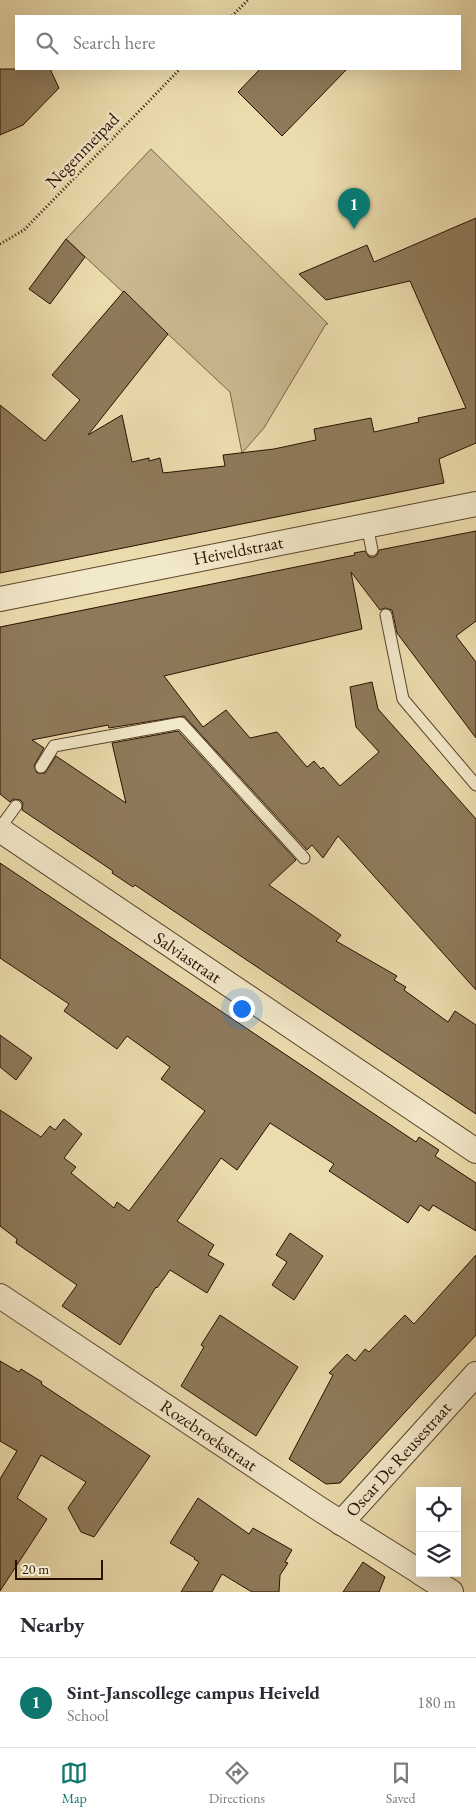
<!DOCTYPE html>
<style>
:root{--surface:#fff;--page:#f2f2f3;--text:#2b2b33;--muted:#7c7c81;--line:#e1e1e2;--accent:#0f766e}
body{margin:0;font-family:"EB Garamond",serif;background:var(--page);color:var(--text)}
.controls{position:absolute;right:15px;bottom:15px;display:grid;overflow:hidden;border-radius:0px;box-shadow:0 5px 20px #0002}
.controls button{width:45px;height:45px;display:grid;place-items:center;padding:0;border:0;border-bottom:1px solid var(--line);background:var(--surface);color:var(--text);font:25px sans-serif}
.scale{position:absolute;left:15px;bottom:12px;width:88px;box-sizing:border-box;padding-left:5px;border:2px solid #2a1000;border-top:0;font-size:14px;line-height:18px;white-space:nowrap;color:#2a1000;-webkit-text-stroke:4px #f2e8ca;paint-order:stroke}
.you{position:absolute;left:241px;top:1008px;width:18px;height:18px;margin:-12px;border:4px solid #fff;border-radius:50%;background:#1a73e8;box-shadow:0 0 0 8px #1a73e833}
.badge{display:grid;place-items:center;width:32px;height:32px;border-radius:50%;background:var(--accent);color:#fff;font-size:16px;font-weight:700}
.pin{position:absolute;translate:-50% -41px;filter:drop-shadow(0 1px 2px #0008)}
.pin::after{content:'';position:absolute;top:26px;width:18px;height:15px;background:inherit;clip-path:polygon(0 0,100% 0,50% 100%)}
.list{margin:0;padding:0;list-style:none}
h2{display:flex;justify-content:space-between;align-items:center;height:65px;margin:0;padding:0 20px;font-size:21px}
h2 small{font-size:16px;font-weight:400;color:var(--muted)}
.list li{display:grid;grid-template-columns:32px 1fr auto;gap:15px;align-items:center;box-sizing:border-box;height:90px;padding:0 20px;border-top:1px solid var(--line)}
.list b{display:block;font-size:19px;white-space:nowrap}
.list p{margin:0;font-size:16px;white-space:nowrap;color:var(--muted)}
.list em{font-size:16px;font-style:normal;color:var(--muted)}
.icon{flex:none;width:28px;height:28px;fill:none;stroke:currentColor;stroke-width:2;stroke-linecap:round;stroke-linejoin:round}
.map{position:relative;flex:none;width:476px;height:1592px;overflow:hidden}
.search{position:absolute;background:var(--surface);box-shadow:0 5px 20px #0002;left:15px;right:15px;top:15px;height:55px;display:flex;align-items:center;gap:12px;box-sizing:border-box;padding:0 18px;border-radius:0px;color:var(--muted);font-size:19px}
.sheet{height:155px;background:var(--surface)}
nav{display:flex;justify-content:space-around;align-items:center;box-sizing:border-box;height:70px;border-top:1px solid var(--line);background:var(--surface);font-size:14px;color:var(--muted)}
nav a{display:grid;justify-items:center;gap:2px}
nav .on{color:var(--accent)}
.map>svg:first-child{display:block}
</style>
<div class="map">
<svg width="476" height="1592" viewBox="0 0 476 1592">
<rect width="100%" height="100%" fill="#ebdcad"/>
<filter id="stains"><feTurbulence type="fractalNoise" baseFrequency=".004" numOctaves="4"/><feColorMatrix values="0 0 0 0 .2 0 0 0 0 .09 0 0 0 0 .02 0 0 0 .5 -.17"/></filter>
<radialGradient id="worn" r=".72"><stop offset=".6" stop-color="#630" stop-opacity="0"/><stop offset="1" stop-color="#630" stop-opacity=".3"/></radialGradient>
<path fill="#cab990" stroke="#7a6448" d="M151,149L328,324H326L264,428L242,453L230,392L66,239Z"/>
<g fill="#8e7a5a" stroke="#2a1000">
<path d="M0,69H50L59,88L23,125L0,135Z"/>
<path d="M260,69H347L282,136L238,92Z"/>
<path d="M476,218V443L439,459L444,483L0,573V405L45,441L80,400L52,375L124,291L168,334L88,435L122,415L132,462L149,458V461L160,458L163,473L225,466L223,455L274,449L316,440L314,429L371,418L374,432L419,422L418,418L466,408L410,281L326,300L299,274L367,245L374,262Z"/>
<path d="M66,239L85,257L50,304L29,289Z"/>
<path d="M476,531V621L456,636L476,662V738L397,633L392,610L385,608L380,610L351,572L362,629L164,676L203,727L226,710L250,738L277,732L307,767L314,761L321,769L323,767L340,786L379,752L356,727L350,687L372,682L378,709L476,819V990L338,836L323,858L312,845L307,850L184,716L109,728L108,725L32,740L44,748L34,766L37,773H45L56,756L126,803L112,743L178,731L296,860L269,885L341,935L336,941L397,976L394,980L406,987L404,990L448,1022L455,1011L476,1025V1114L135,885L133,887L112,873L113,871L22,810L23,803L20,800L13,799L10,802L0,794V627L355,555L354,553L365,551L369,557H374L377,555L379,550Z"/>
<path d="M0,863L416,1142L419,1137L439,1150L435,1156L476,1183V1231L433,1205L429,1211L420,1205L408,1223L329,1171L334,1164L270,1123L237,1170L221,1158L177,1221L214,1245L208,1255L224,1264L207,1293L170,1270L157,1288L156,1287L120,1345L62,1306L77,1285L16,1243L17,1239L0,1226V1110L41,1137L50,1126L55,1130L64,1119L82,1134L64,1158L76,1167L71,1173L114,1208L117,1202L129,1211L205,1111L161,1079L170,1067L127,1036L117,1049L64,1011L69,1004L0,958Z"/>
<path d="M0,1035L32,1058L16,1080L0,1067Z"/>
<path d="M290,1233L323,1256L294,1300L272,1285L287,1262L276,1255Z"/>
<path d="M476,1255V1335L407,1410L340,1483L326,1484L289,1459L333,1375L329,1373L347,1354L355,1361L365,1349L369,1352L405,1315L414,1324Z"/>
<path d="M220,1315L298,1367L256,1436L181,1386L204,1347L201,1345Z"/>
<path d="M0,1361L19,1372L21,1369L42,1382L41,1384L150,1456L94,1537L81,1532L68,1508L86,1482L41,1455L17,1498L47,1519L0,1591V1479L17,1451L0,1441Z"/>
<path d="M198,1498L249,1534L253,1528L292,1550L285,1562L288,1563L280,1575L279,1592H252L222,1574L212,1592H181L199,1562L194,1559L195,1558L170,1543Z"/>
<path d="M363,1562L385,1577L379,1592H343Z"/>
</g>
<g fill="none" stroke-linecap="round" stroke-linejoin="round">
<g stroke="#5a432b" stroke-width="13">
<g id="lane">
<path d="M367,525L372,550"/>
<path d="M386,615L403,699L476,785"/>
<path d="M41,767L54,746L181,723L304,858"/>
<path d="M0,828L16,806"/>
</g>
</g>
<g stroke="#5a432b" stroke-width="26">
<g id="street">
<path d="M0,599L476,504"/>
<path d="M0,830L476,1151"/>
<path d="M0,1296L321,1510L420,1572"/>
<path d="M341,1523L476,1374"/>
<path d="M421,1573L451,1592"/>
</g>
</g>
<g stroke="#2a1000" stroke-width="3" stroke-dasharray="1 2.5" stroke-linecap="butt">
<path d="M232,16L248,0"/>
<path d="M0,244L24,230L180,69"/>
</g>
<use href="#lane" stroke="#f2e8ca" stroke-width="11"/>
<use href="#street" stroke="#f2e8ca" stroke-width="24"/>
</g>
<g text-anchor="middle" dominant-baseline="central" stroke-width="5" stroke-linejoin="round" paint-order="stroke">
<g font-size="18" fill="#2a1000" stroke="#f2e8ca">
<text transform="translate(82 150) rotate(-46)">Negenmeipad</text>
<text transform="translate(238 550) rotate(-11)">Heiveldstraat</text>
<text transform="translate(188 957) rotate(34)">Salviastraat</text>
<text transform="translate(209 1435) rotate(34)">Rozebroekstraat</text>
<text transform="translate(398 1459) rotate(-48)">Oscar De Reusestraat</text>
</g>
</g>
<rect width="100%" height="100%" filter="url(#stains)"/>
<rect width="100%" height="100%" fill="url(#worn)"/>
</svg>
<div class="controls">
<button><svg class="icon" aria-label="locate" viewBox="0 0 24 24"><circle cx="12" cy="12" r="6"/><path d="M12 2v4M12 18v4M2 12h4M18 12h4"/></svg></button>
<button><svg class="icon" aria-label="layers" viewBox="0 0 24 24"><path d="M12 4l9 5-9 5-9-5zM3 14l9 5 9-5"/></svg></button>
</div>
<div class="scale">20 m</div>
<div class="you"></div>
<div class="pin badge" style="left:354px;top:229px">1</div>
<div class="search"><svg class="icon" aria-label="search" viewBox="0 0 24 24"><circle cx="10" cy="10" r="6"/><path d="M15 15l6 6"/></svg>Search here</div>
</div>
<section class="sheet">
<h2>Nearby<small></small></h2>
<ul class="list">
<li><span class="badge">1</span><div><b>Sint-Janscollege campus Heiveld</b><p>School</p></div><em>180 m</em></li>
</ul>
</section>
<nav>
<a class="on"><svg class="icon" aria-label="map" viewBox="0 0 24 24"><path d="M3 6l6-2 6 2 6-2v14l-6 2-6-2-6 2zM9 4v14M15 6v14"/></svg>Map</a>
<a><svg class="icon" aria-label="directions" viewBox="0 0 24 24"><path d="M12 3l9 9-9 9-9-9zM9 14v-3h6M13 9l2 2-2 2"/></svg>Directions</a>
<a><svg class="icon" aria-label="saved" viewBox="0 0 24 24"><path d="M7 4h10v16l-5-4-5 4z"/></svg>Saved</a>
</nav>
